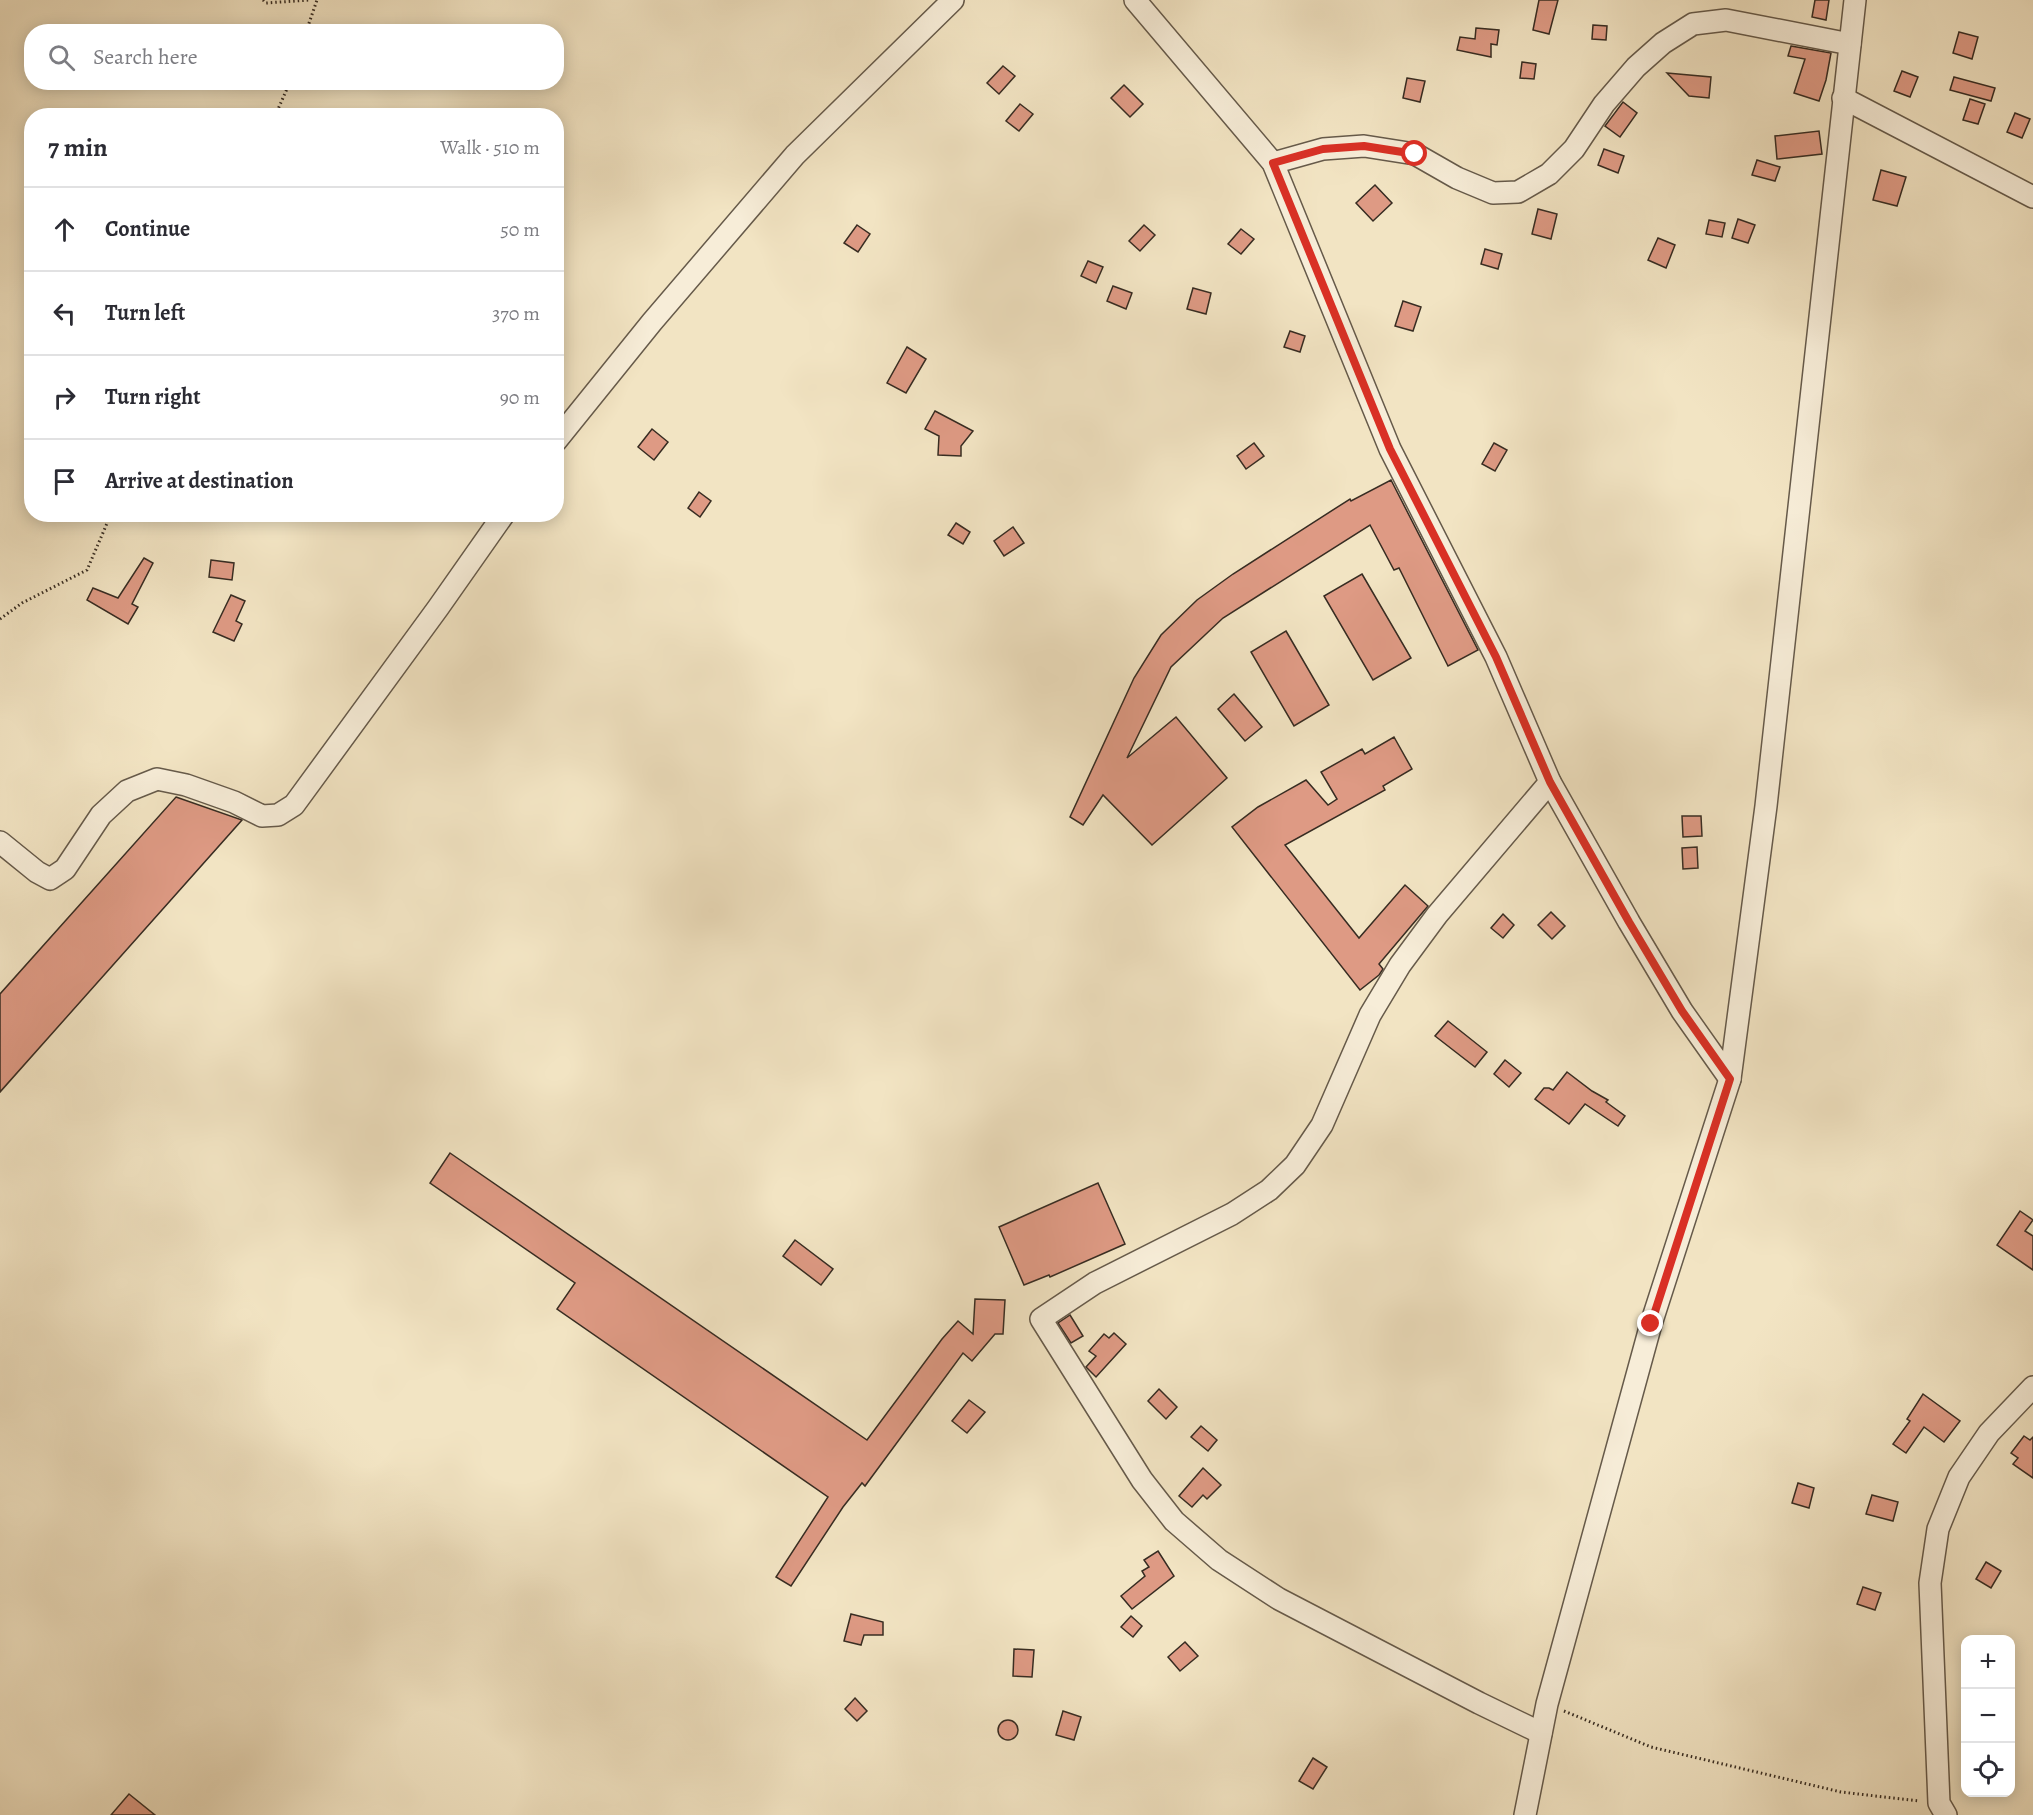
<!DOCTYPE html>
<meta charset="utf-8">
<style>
:root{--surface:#fff;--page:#f2f2f3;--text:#2b2b33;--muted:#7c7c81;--line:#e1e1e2}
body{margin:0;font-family:Alegreya,serif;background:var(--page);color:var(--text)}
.controls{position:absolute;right:18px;bottom:18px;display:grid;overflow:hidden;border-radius:12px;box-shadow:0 3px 15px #0003}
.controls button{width:54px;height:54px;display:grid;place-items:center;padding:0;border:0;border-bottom:2px solid var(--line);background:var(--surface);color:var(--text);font:30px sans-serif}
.stop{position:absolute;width:18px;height:18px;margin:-14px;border:4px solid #d93025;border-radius:50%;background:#fff}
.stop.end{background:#d93025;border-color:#fff;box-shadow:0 2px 6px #0008}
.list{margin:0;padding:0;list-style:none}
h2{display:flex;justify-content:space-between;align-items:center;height:78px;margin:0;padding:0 24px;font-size:26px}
h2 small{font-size:20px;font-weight:400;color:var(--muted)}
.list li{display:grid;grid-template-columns:39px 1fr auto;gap:18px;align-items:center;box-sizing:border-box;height:84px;padding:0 24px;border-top:2px solid var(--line)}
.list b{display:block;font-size:22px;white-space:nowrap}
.list em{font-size:20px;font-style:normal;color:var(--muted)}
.icon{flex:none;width:33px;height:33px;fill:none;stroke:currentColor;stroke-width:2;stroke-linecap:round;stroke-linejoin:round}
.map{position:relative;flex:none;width:2033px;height:1815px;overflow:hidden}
.search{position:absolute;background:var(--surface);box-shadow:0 3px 15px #0003;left:24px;top:24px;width:540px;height:66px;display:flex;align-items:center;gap:15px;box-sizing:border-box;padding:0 21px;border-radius:24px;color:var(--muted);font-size:22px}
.panel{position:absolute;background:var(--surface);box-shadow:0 3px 15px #0003;left:24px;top:108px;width:540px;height:414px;border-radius:24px}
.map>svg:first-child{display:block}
</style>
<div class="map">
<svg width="2033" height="1815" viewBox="0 0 2033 1815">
<rect width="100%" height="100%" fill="#f2e4c3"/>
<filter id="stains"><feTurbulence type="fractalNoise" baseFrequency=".00333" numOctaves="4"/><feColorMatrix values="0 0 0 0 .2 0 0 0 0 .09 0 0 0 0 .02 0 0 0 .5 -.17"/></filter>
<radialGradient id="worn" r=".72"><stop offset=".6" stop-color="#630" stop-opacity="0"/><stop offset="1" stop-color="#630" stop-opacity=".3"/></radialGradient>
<g fill="#de9a84" stroke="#372c22" stroke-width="1.5">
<path d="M1539,0H1558L1549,34L1533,30Z"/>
<path d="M1815,0H1829L1826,20L1812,17Z"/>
<path d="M1593,25L1607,26L1606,40L1592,39Z"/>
<path d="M1476,28L1499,30L1497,45L1491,44V57L1457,50L1460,37L1475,39Z"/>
<path d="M1959,32L1978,37L1972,59L1953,53Z"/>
<path d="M1791,46L1831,53L1826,80L1819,101L1794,93L1805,59L1788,56Z"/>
<path d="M1522,62L1536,64L1534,79L1520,78Z"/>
<path d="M1003,66L1015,76L999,94L987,83Z"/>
<path d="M1902,71L1918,77L1910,97L1894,91Z"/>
<path d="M1667,73L1711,77L1709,98L1689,96Z"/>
<path d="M1954,77L1995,88L1991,101L1950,90Z"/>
<path d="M1407,78L1425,81L1420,102L1403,98Z"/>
<path d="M1124,85L1143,104L1130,117L1111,98Z"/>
<path d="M1970,99L1985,104L1978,124L1963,120Z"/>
<path d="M1623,102L1637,113L1620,137L1605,126Z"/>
<path d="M1020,104L1033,114L1019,131L1006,121Z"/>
<path d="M2015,113L2030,119L2022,138L2007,132Z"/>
<path d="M1819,131L1822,154L1777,159L1775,136Z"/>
<path d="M1604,149L1624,156L1618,173L1598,165Z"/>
<path d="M1757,160L1780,167L1775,181L1752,175Z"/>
<path d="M1881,170L1906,177L1897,206L1873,200Z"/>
<path d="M1375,185L1392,203L1373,221L1356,203Z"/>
<path d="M1538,209L1557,214L1551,239L1532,234Z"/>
<path d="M1738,219L1755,225L1748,243L1732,238Z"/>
<path d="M1709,220L1725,223L1722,237L1706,234Z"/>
<path d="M857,225L870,234L858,252L844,243Z"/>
<path d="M1144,225L1155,235L1140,251L1129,241Z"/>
<path d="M1241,229L1254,239L1241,254L1228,244Z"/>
<path d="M1658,238L1675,245L1666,268L1648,260Z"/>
<path d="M1485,249L1502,254L1498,269L1481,264Z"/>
<path d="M1088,261L1103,267L1096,283L1081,276Z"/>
<path d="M1113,286L1132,293L1126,309L1107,301Z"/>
<path d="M1193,288L1211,293L1206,314L1187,309Z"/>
<path d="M1403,301L1421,307L1413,331L1395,326Z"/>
<path d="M1290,331L1305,336L1300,352L1284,347Z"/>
<path d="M907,347L926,359L906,393L887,383Z"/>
<path d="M935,411L973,431L961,446V456L938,455L939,436L925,429Z"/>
<path d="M652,429L668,442L654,460L638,447Z"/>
<path d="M1254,443L1264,456L1246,469L1237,456Z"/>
<path d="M1494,443L1507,450L1495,471L1482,464Z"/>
<path d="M1391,480L1478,650L1448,666L1399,568L1394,570L1370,525L1223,618L1171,667L1127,758L1176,717L1227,778L1152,845L1103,795L1083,825L1070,817L1134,678L1161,635L1197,600L1233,574L1350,499L1351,501Z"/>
<path d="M699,492L711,501L700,517L688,508Z"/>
<path d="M956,523L970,532L963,544L948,535Z"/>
<path d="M1013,527L1024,543L1004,556L994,541Z"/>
<path d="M144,558L153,563L132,604L138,607L128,624L87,600L93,588L118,598Z"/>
<path d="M211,560L234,563L232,580L209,577Z"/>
<path d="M1362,574L1411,658L1373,680L1324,596Z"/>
<path d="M231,595L245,601L236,621L242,624L234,641L213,632Z"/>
<path d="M1286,631L1329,705L1294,726L1251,652Z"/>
<path d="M1234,694L1262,727L1245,741L1218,709Z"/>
<path d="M1394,737L1412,769L1383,786L1385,790L1285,845L1359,938L1405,885L1428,906L1379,964L1383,969L1379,975L1360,990L1232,827L1258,807L1306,780L1328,805L1337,799L1321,772L1362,749L1365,754Z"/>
<path d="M176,797L242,820L0,1092V994Z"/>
<path d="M1682,816H1701L1702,836L1683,837Z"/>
<path d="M1697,847L1698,868L1683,869L1682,848Z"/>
<path d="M1551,912L1565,926L1552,939L1538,925Z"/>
<path d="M1503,914L1514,925L1503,938L1491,928Z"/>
<path d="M1448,1021L1487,1052L1475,1067L1435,1036Z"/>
<path d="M1505,1060L1521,1073L1509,1087L1494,1074Z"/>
<path d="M1567,1072L1592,1091L1608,1100L1606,1102L1625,1116L1618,1126L1585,1104L1569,1124L1535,1099L1544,1088H1549L1553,1090Z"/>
<path d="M450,1153L867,1440L942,1339L958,1321L973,1334L975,1299L1005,1300L1003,1334H995L972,1361L963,1353L865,1486L862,1483L843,1507L791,1586L776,1577L828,1497L557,1309L575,1283L430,1183Z"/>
<path d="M1098,1183L1125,1244L1050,1277L1049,1275L1024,1285L999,1227Z"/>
<path d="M2020,1211L2033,1220L2025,1231L2033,1236V1270L1997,1245Z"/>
<path d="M795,1240L833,1269L821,1285L783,1256Z"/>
<path d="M1070,1315L1083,1336L1071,1343L1058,1323Z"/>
<path d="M1114,1333L1126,1344L1096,1377L1086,1367L1096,1356L1089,1351L1104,1334L1109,1338Z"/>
<path d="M1159,1389L1177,1407L1166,1419L1148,1401Z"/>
<path d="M1923,1394L1960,1421L1944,1442L1924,1427L1906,1453L1893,1444L1910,1421L1907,1419Z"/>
<path d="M969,1400L985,1412L967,1433L952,1421Z"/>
<path d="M1201,1426L1217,1440L1208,1451L1191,1437Z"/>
<path d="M2024,1436L2030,1440L2033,1437V1478L2013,1464L2018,1458L2011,1453Z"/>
<path d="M1203,1468L1221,1485L1207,1499L1203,1495L1192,1507L1179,1496Z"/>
<path d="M1798,1483L1814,1488L1809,1508L1792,1503Z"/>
<path d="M1872,1495L1898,1502L1893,1521L1866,1514Z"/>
<path d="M1158,1551L1174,1576L1132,1609L1121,1596L1145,1576L1142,1571L1149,1567L1144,1560Z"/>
<path d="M1986,1562L2001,1571L1991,1588L1976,1579Z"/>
<path d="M1863,1587L1881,1593L1875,1610L1857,1604Z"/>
<path d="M851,1614L883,1622V1635H864L861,1645L844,1641Z"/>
<path d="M1131,1616L1142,1626L1133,1637L1121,1627Z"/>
<path d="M1185,1642L1198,1656L1180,1671L1168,1657Z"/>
<path d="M1014,1649L1034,1650L1032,1677L1013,1676Z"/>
<path d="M855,1698L867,1711L857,1721L845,1709Z"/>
<path d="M1063,1711L1081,1717L1074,1740L1056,1735Z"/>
<circle cx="1008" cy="1730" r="10"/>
<path d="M1313,1758L1327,1767L1313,1789L1299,1781Z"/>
<path d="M129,1794L155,1815H111Z"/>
</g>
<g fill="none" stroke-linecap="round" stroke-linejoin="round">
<g stroke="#665a4a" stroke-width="24">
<g id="minor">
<path d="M1135,0L1273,163L1390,449L1496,657L1550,782L1629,922L1682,1011L1730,1079"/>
<path d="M1843,98L2033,197"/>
<path d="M1273,163L1323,149L1364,146L1415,154L1457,178L1493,193L1518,192L1549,174L1574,149L1604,104L1636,67L1663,43L1693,24L1726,20L1850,44"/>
<path d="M556,441L652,322L795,155L953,0"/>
<path d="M0,842L37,872L50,879L65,869L101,815L127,791L157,779L186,785L234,802L262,816L278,815L294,805L438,608L504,514"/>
<path d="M1541,1733L1479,1703L1279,1599L1219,1560L1174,1521L1142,1480L1041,1319L1095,1283L1232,1214L1269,1190L1295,1165L1322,1125L1370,1015L1400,965L1437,915L1550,782"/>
<path d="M1525,1815L1547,1704L1651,1324L1730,1079L1766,806L1855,0"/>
<path d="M1946,1815L1939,1803L1930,1583L1938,1529L1959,1477L1989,1433L2033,1387"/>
</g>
</g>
<g stroke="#372c22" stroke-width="3" stroke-dasharray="1.5 3" stroke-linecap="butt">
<path d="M263,0L266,3L310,0"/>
<path d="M306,32L317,0"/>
<path d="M275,116L290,82"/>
<path d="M0,619L22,603L87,570L111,514"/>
<path d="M1564,1711L1651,1747L1841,1792L1919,1801"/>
</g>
<use href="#minor" stroke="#f7edd8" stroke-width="21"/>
</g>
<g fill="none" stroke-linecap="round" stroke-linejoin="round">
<path stroke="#d93025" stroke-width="8" d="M1415,154L1364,146L1323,149L1273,163L1390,449L1496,657L1550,782L1629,922L1682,1011L1730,1079L1651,1324"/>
</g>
<rect width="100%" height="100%" filter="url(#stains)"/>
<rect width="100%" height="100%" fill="url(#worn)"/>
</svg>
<div class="controls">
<button>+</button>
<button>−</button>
<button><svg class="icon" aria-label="locate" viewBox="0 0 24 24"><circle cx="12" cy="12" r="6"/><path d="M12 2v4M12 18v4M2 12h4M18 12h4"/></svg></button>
</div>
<div class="stop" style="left:1415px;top:154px"></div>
<div class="stop end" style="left:1651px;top:1324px"></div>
<div class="search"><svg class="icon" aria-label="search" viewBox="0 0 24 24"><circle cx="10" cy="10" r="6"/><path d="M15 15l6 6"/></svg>Search here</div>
<section class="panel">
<h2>7 min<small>Walk · 510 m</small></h2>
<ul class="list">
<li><svg class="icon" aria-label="ahead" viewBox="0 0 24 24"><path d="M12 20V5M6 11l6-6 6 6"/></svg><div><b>Continue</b></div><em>50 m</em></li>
<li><svg class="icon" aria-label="left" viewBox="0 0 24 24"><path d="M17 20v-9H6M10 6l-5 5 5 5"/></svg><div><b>Turn left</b></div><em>370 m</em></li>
<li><svg class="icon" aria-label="right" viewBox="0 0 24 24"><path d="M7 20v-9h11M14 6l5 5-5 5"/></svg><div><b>Turn right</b></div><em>90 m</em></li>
<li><svg class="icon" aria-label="arrive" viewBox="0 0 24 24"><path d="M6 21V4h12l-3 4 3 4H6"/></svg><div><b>Arrive at destination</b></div></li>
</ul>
</section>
</div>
